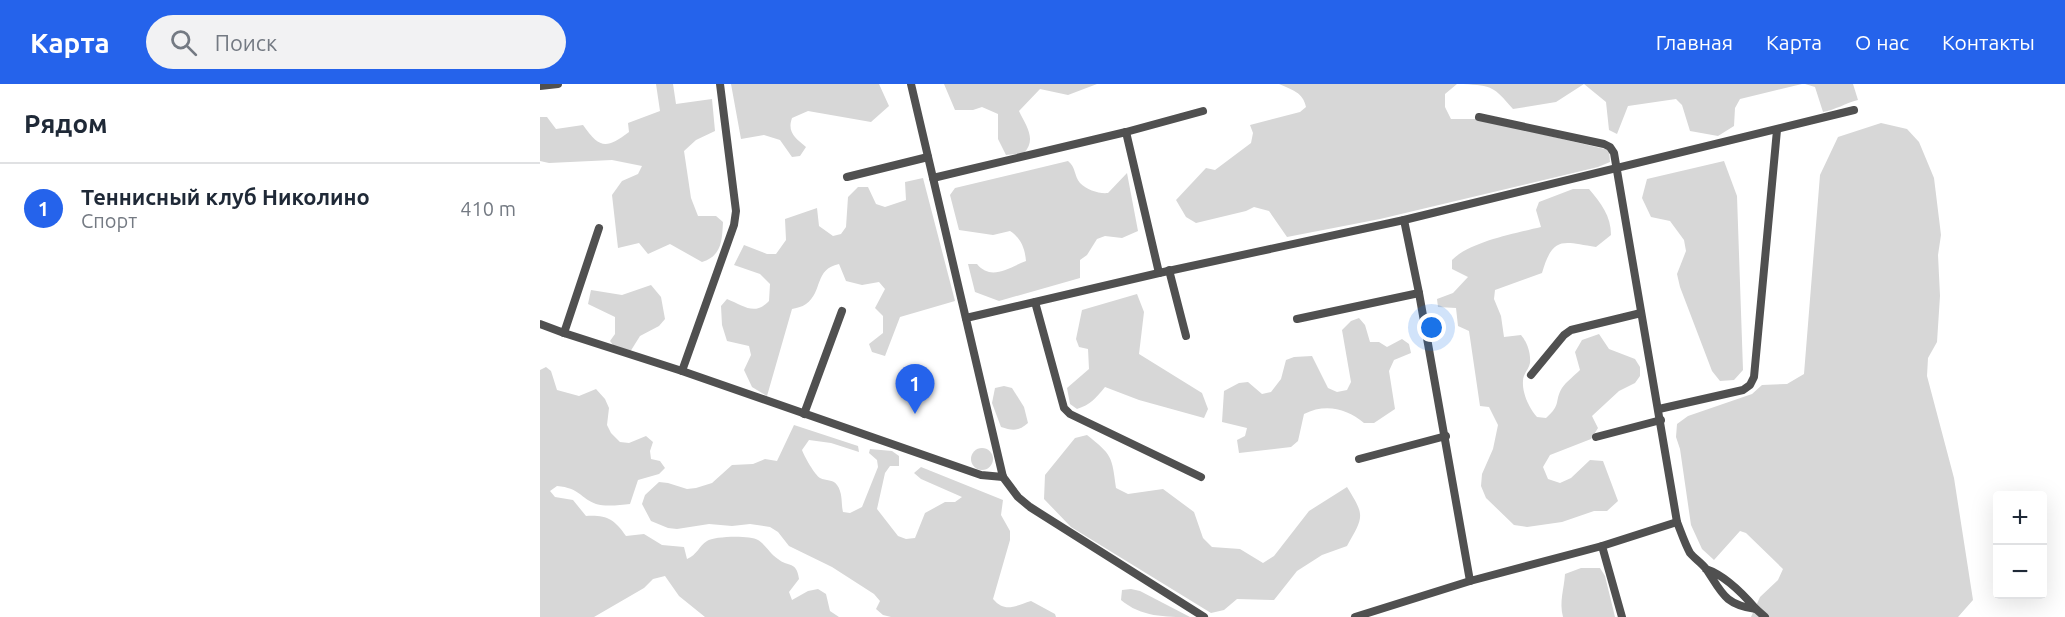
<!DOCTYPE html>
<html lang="ru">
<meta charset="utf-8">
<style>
:root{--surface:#fff;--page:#f2f2f3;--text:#1f2937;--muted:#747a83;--line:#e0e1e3;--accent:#2563eb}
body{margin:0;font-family:Ubuntu,sans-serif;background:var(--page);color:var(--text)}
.controls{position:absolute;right:18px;bottom:18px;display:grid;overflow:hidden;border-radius:6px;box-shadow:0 6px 24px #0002}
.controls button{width:54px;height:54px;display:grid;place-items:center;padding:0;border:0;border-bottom:2px solid var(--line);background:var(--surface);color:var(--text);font:30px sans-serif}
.you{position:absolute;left:892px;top:244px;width:21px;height:21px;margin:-15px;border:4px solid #fff;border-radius:50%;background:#1a73e8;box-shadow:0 0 0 9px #1a73e833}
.badge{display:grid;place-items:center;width:39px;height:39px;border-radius:50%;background:var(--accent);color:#fff;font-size:20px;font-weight:700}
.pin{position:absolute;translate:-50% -50px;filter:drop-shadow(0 2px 3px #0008)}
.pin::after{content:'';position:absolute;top:32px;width:21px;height:18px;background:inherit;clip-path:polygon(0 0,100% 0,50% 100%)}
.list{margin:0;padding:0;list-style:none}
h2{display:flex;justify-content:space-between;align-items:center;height:78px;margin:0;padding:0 24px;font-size:26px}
h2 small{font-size:20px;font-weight:400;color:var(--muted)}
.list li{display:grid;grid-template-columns:39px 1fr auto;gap:18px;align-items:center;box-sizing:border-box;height:90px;padding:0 24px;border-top:2px solid var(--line)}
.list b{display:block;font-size:22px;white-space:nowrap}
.list p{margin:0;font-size:20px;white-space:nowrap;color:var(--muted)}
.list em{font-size:20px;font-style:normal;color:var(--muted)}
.icon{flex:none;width:33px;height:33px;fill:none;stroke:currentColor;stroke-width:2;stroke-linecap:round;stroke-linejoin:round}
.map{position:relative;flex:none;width:1525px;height:533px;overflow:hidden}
header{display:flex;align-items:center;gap:36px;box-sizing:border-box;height:84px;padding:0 30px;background:var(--accent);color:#fff}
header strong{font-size:28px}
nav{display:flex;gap:33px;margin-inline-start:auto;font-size:21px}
.search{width:420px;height:54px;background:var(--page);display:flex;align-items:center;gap:15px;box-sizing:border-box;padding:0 21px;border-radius:33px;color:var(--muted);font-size:22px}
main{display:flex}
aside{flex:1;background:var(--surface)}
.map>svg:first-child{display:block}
</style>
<header>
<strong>Карта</strong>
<div class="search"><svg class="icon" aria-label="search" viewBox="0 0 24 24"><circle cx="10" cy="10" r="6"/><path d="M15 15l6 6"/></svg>Поиск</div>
<nav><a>Главная</a><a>Карта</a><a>О нас</a><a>Контакты</a></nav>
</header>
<main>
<aside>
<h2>Рядом<small></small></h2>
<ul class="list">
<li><span class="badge">1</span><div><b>Теннисный клуб Николино</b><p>Спорт</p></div><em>410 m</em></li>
</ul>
</aside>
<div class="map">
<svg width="1525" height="533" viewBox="0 0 1525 533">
<rect width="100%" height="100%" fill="#fff"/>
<g fill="#d7d7d7">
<path d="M116,0H133L136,20L172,15L175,47L156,56L144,67L151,114L158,132H176L183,138C182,156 182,172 162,178L130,160L108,170L99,159L78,164L72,111L82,97L98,90L102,82L72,76L9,79L0,77V33H7L16,45L43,41C60,65 66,65 89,48L88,39L120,27Z"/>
<path d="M191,0H339L349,22L331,38L268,27L252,34C247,48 255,54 266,63L260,72L252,73L240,56L224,51L201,55Z"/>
<path d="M404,0H557L528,11L500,5L479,27C486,42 497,55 484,69L466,71L458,55V30L442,23L433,26H415Z"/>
<path d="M739,0H917L905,10V23L911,35H938L1069,66L1070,78L1058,83L840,135L747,153L729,127L714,123L706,127L656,139L646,133L636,116L666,84L675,86L711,59L713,49L710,41L760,28L766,23C763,8 752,6 739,0Z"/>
<path d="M923,0H1044L1016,18L973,25C953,2 953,2 923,0Z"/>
<path d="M1044,0H1262L1200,15L1195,24L1194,42L1178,52L1150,47L1142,21L1136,15L1088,22L1077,50L1069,46L1066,18Z"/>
<path d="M1265,0H1313L1318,16C1306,19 1295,26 1283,28L1275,3Z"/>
<path d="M1341,39L1367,45L1379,58L1394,94L1401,151L1398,171L1400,212L1397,258L1388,274L1387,292L1414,394L1433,516L1418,533H1211L1220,513L1238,496L1243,485L1206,449L1200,447L1174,476L1162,465L1151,441L1140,365L1136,353L1137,340L1148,332L1212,310L1222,301L1247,300L1264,290L1280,91L1298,53Z"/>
<path d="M528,77C536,83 534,92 540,99C547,106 559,110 568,109L587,89L598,147L582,154L565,152L557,155L547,171L540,176V194L459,217L435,208L428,180H437C451,197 468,184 486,177C485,165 481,154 470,147L453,151L419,146L410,111L415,104Z"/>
<path d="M1184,77L1197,112L1203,286L1194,296L1180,297L1172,287L1140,203L1137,190L1146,167L1144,156L1130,137L1111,133L1102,114L1107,95Z"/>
<path d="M383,94L415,217L360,233L345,272L332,268L329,260L343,249V232L335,224L345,205L339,198L322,201L306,197L299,180C274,185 283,208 266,220C262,223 256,224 252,225L227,312L212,303L204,286L211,271L209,262L187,257L182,241L181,222L187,215C204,222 215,232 229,217L230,200L220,190L194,181L204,161L227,170H236L246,156L245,135L277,124L279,142L293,152L301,150L306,143L308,113L318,103H328L336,120L345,123L366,116L365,98Z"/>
<path d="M1033,105H1049C1061,119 1071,132 1071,151L1056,163C1023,158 1013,151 1002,189L955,206L954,215L961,232L964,253L981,251C987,258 991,269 990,279C989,285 983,290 983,297C982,309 989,324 997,333L1006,334C1022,320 1014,317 1022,304C1026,298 1035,291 1040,286L1035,268L1042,256L1059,250L1069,265L1095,275L1100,283V292L1095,299L1079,307L1052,332L1058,344L1051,355L1010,371L1003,383L1008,395L1020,399L1031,394L1050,376L1063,377L1078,417L1067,427H1054L1022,438L987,443L974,441L946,414L941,402L942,390L953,365L958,341L949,323L940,322L929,247L918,242L916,224L898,223L897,215L913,209L928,193L912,185V176C929,158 976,149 1001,143L996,126L999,118Z"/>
<path d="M111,201L121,213L125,235L119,242L100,252L90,268L80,270L70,257L75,250V233L48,220L51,206L82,211Z"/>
<path d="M597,210L604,228L599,270L662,309L668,325L664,334L599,316L565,303C556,314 550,321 537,325L530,320L527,304L549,285L548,265L539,263L536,255L542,226Z"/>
<path d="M819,234L825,241L830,258H839L847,263L862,255L869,260L871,269L854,276L849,287L855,325L834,339H824C807,325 786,319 764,330L758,357L751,363L699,369L697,356L705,352L707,344L682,338L684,307L699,299L708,298L722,310L731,308L741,295L746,276L754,273L772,272L788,304L797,308L807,306L811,298L802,246L811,237Z"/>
<path d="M6,283L11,287L17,306L39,312L56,305L65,315L69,324L67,341L71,349L80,358L89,359L106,352L113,358L110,367L111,375L120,377L125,384L119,390L98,396L90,420C80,421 66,423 56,420C40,414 40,404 17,402L10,407L15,413L33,416L46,432C67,431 74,435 86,452L104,450L122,461L144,463L147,475C157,471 159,462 167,457C174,452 210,451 218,456C225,460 230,470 238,475C249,484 256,476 259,495L249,508L252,516L268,507L278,505L286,510L290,527L299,533H165L139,512L125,492L113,495L104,504L54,533H0V286Z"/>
<path d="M464,302L472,304L484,323L488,339C479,347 473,347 461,343L452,319L455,304Z"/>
<path d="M254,341L318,362L319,368L291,359L269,356L262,366C264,372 275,391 280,394C286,397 293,395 297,401C303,409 301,420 303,428L310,429L322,423L338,383L337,376L329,369L330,365L352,367L359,372V382H350L345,389L337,425L358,452L366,455L375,454L385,429L405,418H415L422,413L381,395L374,389L381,383L463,416L461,431L470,447V456L453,515C465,529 475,522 491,517L515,530L516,533H351L343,531L336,525L340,517L334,510L292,483L249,462L238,448L230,443L210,440L192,442L169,440L137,445L128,444L111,437L102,420L105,411L119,398L128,399L147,405L156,404L172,399L192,381L213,380L225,375L237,377Z"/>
<path d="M547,351C572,371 572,372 576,404L588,410L623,405L654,428L663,454L672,463L700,465L723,479L734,472L769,427L807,403C825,432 824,432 807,462L782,471L757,487L734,516L697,515L684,526L671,529L531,443L504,415L505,391L535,354Z"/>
<circle cx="442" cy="375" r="11"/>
<path d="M1041,484H1060L1065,492L1075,533H1023C1019,517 1024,506 1025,490Z"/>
<path d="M591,505L600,507L650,533C625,533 601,533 581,516L582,506Z"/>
</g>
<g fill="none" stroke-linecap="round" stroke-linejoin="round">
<g stroke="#505050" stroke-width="8">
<path d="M371,0L463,393L478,413L490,423L664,533"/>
<path d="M0,2L18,0"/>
<path d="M939,33L1064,60L1070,63L1074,69L1137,438C1141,448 1145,460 1150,469C1155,475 1162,479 1167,486C1182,509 1185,521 1216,525C1204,511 1184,491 1166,485"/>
<path d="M586,48L619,189"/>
<path d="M307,93L388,73"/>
<path d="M393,94L586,48L663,27"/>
<path d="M864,136L879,209L930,497L1062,462L1137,438"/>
<path d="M629,186L646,252"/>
<path d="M495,218L524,324L530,330L661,393"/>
<path d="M426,234L619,189L864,136L1314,26"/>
<path d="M757,235L879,209"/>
<path d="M0,240L24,249L59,144"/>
<path d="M24,249L142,287L441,391L463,393"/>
<path d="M142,287L194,141L196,127L180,0"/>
<path d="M991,291L1024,251L1031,246L1101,229"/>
<path d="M1119,325L1203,306L1210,301L1214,293L1237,46"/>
<path d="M264,330L302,227"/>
<path d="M1056,353L1121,336"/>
<path d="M819,375L906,352"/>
<path d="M1062,462L1082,533"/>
<path d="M1216,525L1225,533"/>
<path d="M815,533L930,497"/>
</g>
</g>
</svg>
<div class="controls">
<button>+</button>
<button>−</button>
</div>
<div class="you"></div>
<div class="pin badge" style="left:375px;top:330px">1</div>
</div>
</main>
